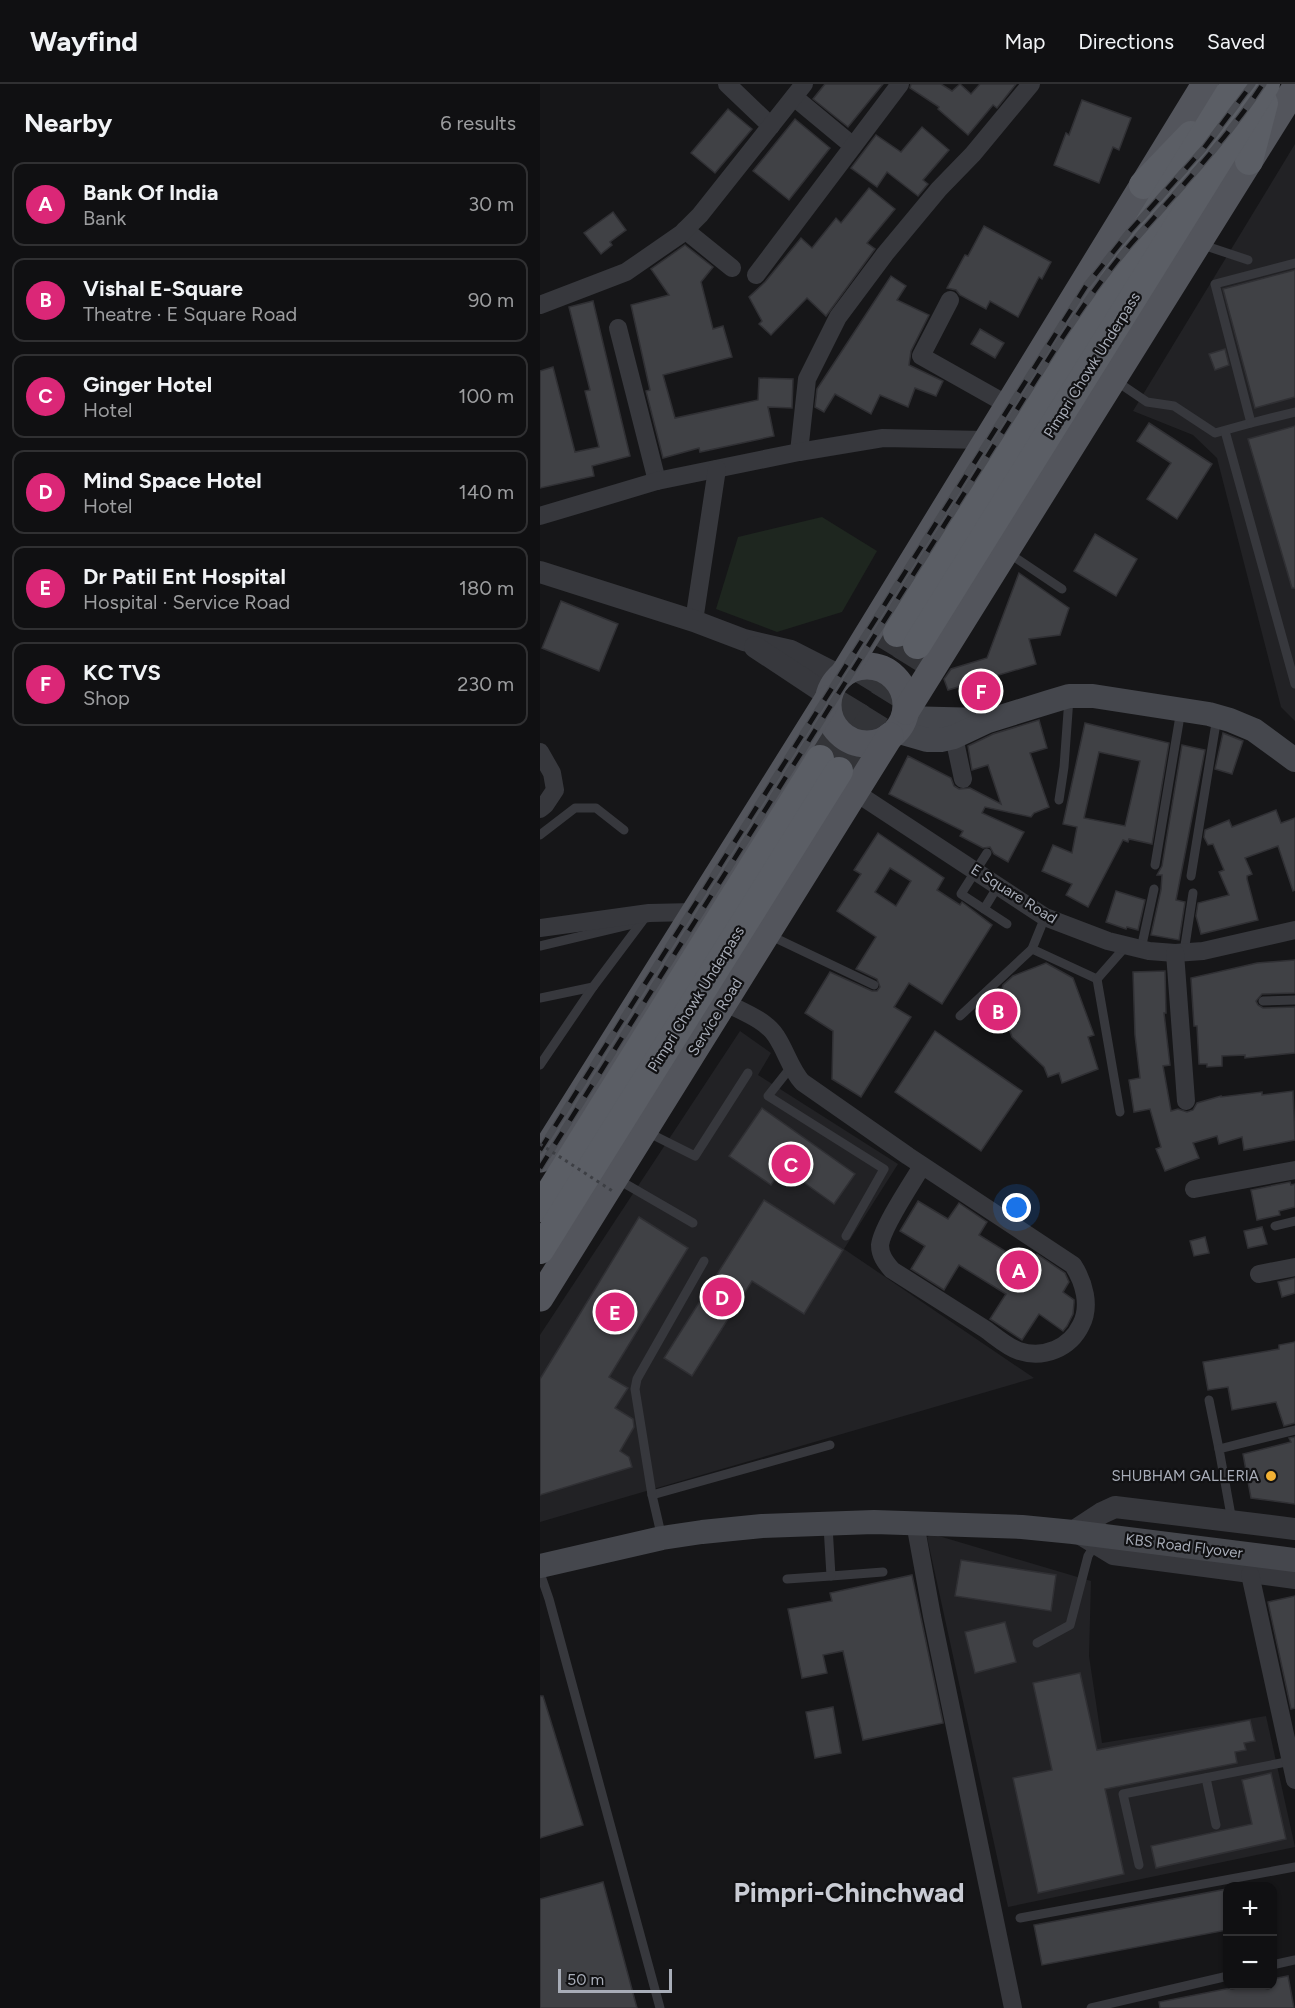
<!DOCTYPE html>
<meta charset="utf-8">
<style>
:root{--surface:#101012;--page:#1e1e20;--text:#f1f3f6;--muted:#9c9d9f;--line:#303032;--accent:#db2777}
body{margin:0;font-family:Figtree,sans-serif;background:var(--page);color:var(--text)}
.controls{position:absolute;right:18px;bottom:18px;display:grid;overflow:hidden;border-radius:12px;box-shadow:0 2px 4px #0004}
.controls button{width:54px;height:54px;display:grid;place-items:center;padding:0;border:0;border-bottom:2px solid var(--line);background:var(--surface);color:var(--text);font:30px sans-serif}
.scale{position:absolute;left:18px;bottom:15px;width:114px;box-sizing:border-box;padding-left:6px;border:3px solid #a8adb8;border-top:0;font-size:16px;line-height:21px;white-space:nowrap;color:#a8adb8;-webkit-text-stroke:4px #111113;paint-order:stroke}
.you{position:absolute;left:477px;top:1124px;width:21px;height:21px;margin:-15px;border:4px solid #fff;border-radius:50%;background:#1a73e8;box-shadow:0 0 0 9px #1a73e833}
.badge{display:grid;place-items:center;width:39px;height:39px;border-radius:50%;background:var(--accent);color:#fff;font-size:20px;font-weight:700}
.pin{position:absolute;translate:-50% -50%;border:3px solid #fff;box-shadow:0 2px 6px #0006}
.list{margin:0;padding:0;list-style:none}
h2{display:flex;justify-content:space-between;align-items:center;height:78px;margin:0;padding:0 24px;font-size:26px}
h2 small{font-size:20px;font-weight:400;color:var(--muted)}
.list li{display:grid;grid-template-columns:39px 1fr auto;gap:18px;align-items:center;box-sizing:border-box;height:84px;margin:0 12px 12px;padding:0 12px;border:2px solid var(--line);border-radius:12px}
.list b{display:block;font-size:22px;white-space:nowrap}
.list p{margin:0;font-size:20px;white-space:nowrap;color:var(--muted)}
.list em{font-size:20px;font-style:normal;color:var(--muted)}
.map{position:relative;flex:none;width:755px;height:1924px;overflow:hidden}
header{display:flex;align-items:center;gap:36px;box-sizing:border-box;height:84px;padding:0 30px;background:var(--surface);border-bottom:2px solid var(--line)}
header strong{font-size:28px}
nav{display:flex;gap:33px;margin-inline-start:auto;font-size:21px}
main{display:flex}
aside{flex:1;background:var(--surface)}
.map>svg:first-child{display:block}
</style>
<header>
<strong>Wayfind</strong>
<nav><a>Map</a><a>Directions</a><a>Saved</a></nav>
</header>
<main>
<aside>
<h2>Nearby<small>6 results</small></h2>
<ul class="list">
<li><span class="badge">A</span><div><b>Bank Of India</b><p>Bank</p></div><em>30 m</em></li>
<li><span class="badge">B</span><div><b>Vishal E-Square</b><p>Theatre · E Square Road</p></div><em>90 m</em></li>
<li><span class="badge">C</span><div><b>Ginger Hotel</b><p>Hotel</p></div><em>100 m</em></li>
<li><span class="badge">D</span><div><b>Mind Space Hotel</b><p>Hotel</p></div><em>140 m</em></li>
<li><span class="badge">E</span><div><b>Dr Patil Ent Hospital</b><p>Hospital · Service Road</p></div><em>180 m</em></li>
<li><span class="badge">F</span><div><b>KC TVS</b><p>Shop</p></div><em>230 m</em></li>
</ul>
</aside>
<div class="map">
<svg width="755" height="1924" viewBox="0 0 755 1924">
<rect width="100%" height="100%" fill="#161618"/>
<g fill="#222225">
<path d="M755,60V637L741,623L677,374L653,351L593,327Z"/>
<path d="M200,947L231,969L218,991L358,1080L304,1165L494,1294L0,1438V1251Z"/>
<path d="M392,1450L551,1497L549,1572L562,1659L726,1632L755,1763L468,1823L387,1453Z"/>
</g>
<path fill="#1e261f" d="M282,433L337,467L302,528L237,548L176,525L198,453Z"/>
<g fill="#404145" stroke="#303034" stroke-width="1.5" fill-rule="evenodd">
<path d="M285,0H343L308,43L273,15Z"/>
<path d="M371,0H401L412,7L420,0L431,10L440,0H476L457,24L453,21L428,51L398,25L399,23L370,4Z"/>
<path d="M542,16L591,34L579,66L573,63L559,99L514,81L526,49L529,51Z"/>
<path d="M188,25L212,45L175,89L151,69Z"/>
<path d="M255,35L290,64L249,116L213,87Z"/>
<path d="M382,43L409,66L383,96L388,100L378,112L347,88L337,103L311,84L336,51L361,68Z"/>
<path d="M329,104L355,125L327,159L335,165L286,232L267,214L231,251L219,240L222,237L209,213L225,198L261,154L272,164L296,134L301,139Z"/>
<path d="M73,128L86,146L70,158L72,161L61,170L44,149Z"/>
<path d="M444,142L511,178L502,195L499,193L478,233L450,217L446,225L420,211L416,206L407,204L425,171L428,172Z"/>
<path d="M145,161L173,183L161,198L173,245L183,242L192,273L123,291L135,334L218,316L219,294L253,295L252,324L228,323L234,352L160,368L159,364L123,374L106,307L110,306L91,221L129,211L111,185Z"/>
<path d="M755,186V313L715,324L683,205Z"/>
<path d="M351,192L366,202L357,216L389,231L371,267L369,281L403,297L396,312L375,304L368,323L340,311L331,330L295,310L284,328L275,323L277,305Z"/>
<path d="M53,217L90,372L52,382L54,392L0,404V287L13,283L35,368L59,363L45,307L50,306L29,223Z"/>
<path d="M440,245L464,259L455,274L431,260Z"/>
<path d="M685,265L689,281L675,286L669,270Z"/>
<path d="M609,339L672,380L637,435L607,415L631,379L597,357Z"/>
<path d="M755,342V504H752L708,355Z"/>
<path d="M555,450L597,475L576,512L534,487Z"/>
<path d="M479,489L529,524L520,551L489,555L496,580L408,606L404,595L411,585L447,574Z"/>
<path d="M21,517L78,540L59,587L2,564Z"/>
<path d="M499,636L507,664L490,669L509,723L494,729L491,733L445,723L442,729L484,748L468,778L454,770L450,763L443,764L420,752L423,747L349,710L368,672L411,694L414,702L419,705L430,704L461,720L448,681L432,686L428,662L453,650Z"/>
<path d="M545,639L629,659L612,760L589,755L588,758L583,756L548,823L526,811L532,800L502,787L513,761L532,769L537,743L523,740ZM559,668L600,677L585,742L544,734Z"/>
<path d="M683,649L703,657L692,690L675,685Z"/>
<path d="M642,661L665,666L636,816L645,818L639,856L611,851L621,806L622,791H617L622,782Z"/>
<path d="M736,726L741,739L755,734V806L753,807L738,762L705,774L712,790L707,792V795L718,836L661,850L656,832L658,819L689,811L679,788L684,786L673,760L668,761L664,753L665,746L689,736L692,743Z"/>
<path d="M338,749L404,794L397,806L420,821L422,818L452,841L402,920L369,899L354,923L371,933L321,1013L292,995L293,947L265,929L290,888L332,907H337L340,903L337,895L316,885L336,853L297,827L321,790L314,786ZM350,784L371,797L356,822L335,808Z"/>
<path d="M576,807L605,816L598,846L587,843L586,845L566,838Z"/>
<path d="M755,876V909L722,910L716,917L718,921L723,924L755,923V969L705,974V971L682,972V982L667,983V980H659L657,942H654L651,894L717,879Z"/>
<path d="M506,879L533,894L554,951L548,953L558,985L522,999L519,989L508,993L504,983L472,953L459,916L463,901L473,892Z"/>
<path d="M625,887L626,929H624L630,981L623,982L631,1027L638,1025L647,1028L653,1026L657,1019L681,1012V1013L722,1008V1011L753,1007L755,1056L704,1066L702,1053L679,1060L677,1052L653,1059L659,1074L625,1087L616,1065L621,1063L610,1025L594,1028L589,996L600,994L595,951L593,888Z"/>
<path d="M395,947L482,1007L441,1067L355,1008Z"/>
<path d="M222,1024L315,1090L294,1120L259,1095L256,1099L240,1088L231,1101L189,1072Z"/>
<path d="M750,1098L751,1101L755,1100V1123L739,1127L740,1131L717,1136L711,1106Z"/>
<path d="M224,1116L303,1166L264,1230L212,1197L152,1292L124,1274Z"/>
<path d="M378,1117L408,1135L419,1119L447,1138L439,1151L489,1182L497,1170L525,1189L529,1198L523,1208L534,1216V1219L533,1230L527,1242L523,1247L499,1230L482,1256L450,1235L466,1210L419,1181L404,1206L371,1185L385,1162L360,1147Z"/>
<path d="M99,1133L148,1164L69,1293L88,1304L75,1324L93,1335L94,1343L80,1367L89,1373L92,1383L0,1411V1295Z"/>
<path d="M722,1143L727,1160L708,1164L704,1147Z"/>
<path d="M665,1153L669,1169L654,1172L650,1157Z"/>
<path d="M755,1194V1209L742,1213L738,1198Z"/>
<path d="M755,1258V1339L744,1342L736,1318L692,1326L688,1303L668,1306L663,1278L739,1265V1261Z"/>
<path d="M755,1353V1420L711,1414L703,1370L751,1358L749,1354Z"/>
<path d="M421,1476L516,1491L511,1527L415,1512Z"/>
<path d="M372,1491L403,1639L323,1656L303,1567L283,1571L287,1589L262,1594L248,1525L292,1517L290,1509Z"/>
<path d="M755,1512V1624L751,1625L728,1518Z"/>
<path d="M465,1538L476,1578L435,1589L425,1548Z"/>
<path d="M540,1589L557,1666L710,1636L715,1657L704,1659L706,1666L695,1668L697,1679L565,1705L584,1790L498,1809L473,1694L512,1686L493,1599Z"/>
<path d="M0,1612H3L43,1741L0,1754Z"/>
<path d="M293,1623L301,1669L275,1674L266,1628Z"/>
<path d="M731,1689L746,1755L616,1784L611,1762L712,1740L702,1696Z"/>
<path d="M63,1798L97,1924H0V1815Z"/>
<path d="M687,1805V1846L502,1881L494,1841Z"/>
<path d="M748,1892L754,1924H620L619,1918L701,1902H732V1895Z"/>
</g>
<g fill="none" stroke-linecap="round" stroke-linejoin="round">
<g stroke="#333438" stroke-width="28" stroke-dasharray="28 14" stroke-linecap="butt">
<path d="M280,675L357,549"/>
<path d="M299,687L377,561"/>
</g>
<g stroke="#37383d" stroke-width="9">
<path d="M660,160L708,176"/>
<path d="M576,297L607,318L634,322L675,349L711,339L675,200L755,179"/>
<path d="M711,339L755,328"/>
<path d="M685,347L755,600"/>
<path d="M467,468L522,505"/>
<path d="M519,716L524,683L529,614"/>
<path d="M0,751L35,724H56L84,746"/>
<path d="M615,781L641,626"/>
<path d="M651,792L677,633"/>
<path d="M458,802L444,825L467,840"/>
<path d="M444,825L421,810L447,769"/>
<path d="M505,833L492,865L557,895L586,862"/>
<path d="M229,851L334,901"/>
<path d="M0,862L101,838"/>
<path d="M601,865L614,805"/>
<path d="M644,868L653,809"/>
<path d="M557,895L580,1028"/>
<path d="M0,914L53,903"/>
<path d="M723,917L755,916"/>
<path d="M420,932L492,865"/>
<path d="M0,981L53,903L107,831"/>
<path d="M251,983L228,1012L344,1085L306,1152"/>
<path d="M107,1048L155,1072L208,989"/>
<path d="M77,1095L153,1139"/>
<path d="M735,1142L755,1137"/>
<path d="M669,1316L679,1365"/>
<path d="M112,1411L290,1361"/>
<path d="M692,1437L679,1365L755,1346"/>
<path d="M288,1442L291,1492L343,1488"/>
<path d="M122,1454L112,1411L95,1305L97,1295L164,1177"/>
<path d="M0,1489L9,1515L120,1924"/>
<path d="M247,1495L291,1492"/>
<path d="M497,1559L530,1541L548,1472L554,1462"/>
<path d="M666,1694L676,1741"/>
<path d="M599,1781L583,1710L751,1677"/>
<path d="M480,1834L755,1783"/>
<path d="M732,1881L755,1876"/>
<path d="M551,1924L688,1892"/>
</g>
<g stroke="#37383d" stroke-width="18">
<path d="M187,0L231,42"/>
<path d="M254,13L313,62"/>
<path d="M145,146L192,184"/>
<path d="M216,191L360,0"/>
<path d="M410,216L381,272L468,321"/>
<path d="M0,221L86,188L141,150L160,131L264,0"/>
<path d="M78,244L117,397"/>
<path d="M259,368L267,295L298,233L345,170L399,105L433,70L491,0"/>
<path d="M0,432L117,397L259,368L343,354L446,356"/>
<path d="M154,537L177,385"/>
<path d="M414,653L423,695"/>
<path d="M0,668L12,689L15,706L5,721L0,725"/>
<path d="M315,708L505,833L568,857L609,867L635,869L663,867L755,846"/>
<path d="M0,844L109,829L154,828"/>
<path d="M635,869L646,1017"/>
<path d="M184,918C201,927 226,936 236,952C246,967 250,984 262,998L368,1072L533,1181C544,1198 551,1222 541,1241C530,1264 504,1275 479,1267C467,1263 455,1252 445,1245C414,1225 383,1206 352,1186C345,1178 340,1171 340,1161C342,1143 372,1099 382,1082"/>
<path d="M654,1105L755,1086"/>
<path d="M719,1190L755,1183"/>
<path d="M375,1439L392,1532L473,1924"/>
<path d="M537,1450L573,1472L755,1496"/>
<path d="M710,1490L755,1696"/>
</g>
<g stroke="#37383d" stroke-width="22">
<path d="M0,488L154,537L204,556L251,567L300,592"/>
<path d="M215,563L289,612"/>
<path d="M533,1448L562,1429L575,1423L755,1445"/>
</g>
<g stroke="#45474d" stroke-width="24">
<path d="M364,634L443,636"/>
<path d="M356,647L387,656H401L414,653L448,637L509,618L529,612H553L669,630L690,636L714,646L755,676"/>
<path d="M0,1482L122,1454L162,1448L222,1442L334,1438L482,1443L533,1448L755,1476"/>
</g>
<g stroke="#53555c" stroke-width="27">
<circle cx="327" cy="621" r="39"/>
<path d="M304,589L665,0"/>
<path d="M366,627L755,4"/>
<path d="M0,1075L288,615"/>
<path d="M0,1214L350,652"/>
</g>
<g stroke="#5b5e65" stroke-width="28">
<path d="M709,77L724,19"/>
<path d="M603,101L651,51"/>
<path d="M357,549L695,0"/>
<path d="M377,561L726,0"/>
<path d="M0,1124L280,675"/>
<path d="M0,1166L299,687"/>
</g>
<g stroke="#4a4c52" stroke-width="7">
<g id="rail">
<path d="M0,1066L546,202L589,148L664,64L712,0"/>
<path d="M0,1084L520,257C544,221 568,185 597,153C641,103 686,56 723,0"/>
</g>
</g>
<use href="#rail" stroke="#111113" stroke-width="4.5" stroke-dasharray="14" stroke-linecap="butt"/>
<path stroke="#3d3f44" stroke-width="3" stroke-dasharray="3 4.5" stroke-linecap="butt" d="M0,1060L74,1108"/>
</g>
<circle fill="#f2b134" stroke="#111113" stroke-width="2" cx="731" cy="1392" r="6"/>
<g text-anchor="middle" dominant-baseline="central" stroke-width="4.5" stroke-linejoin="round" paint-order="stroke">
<g font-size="15" fill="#a8adb8" stroke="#111113">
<text transform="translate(552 281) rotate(-58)">Pimpri Chowk Underpass</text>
<text transform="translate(474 810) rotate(32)">E Square Road</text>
<text transform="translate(156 915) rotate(-58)">Pimpri Chowk Underpass</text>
<text transform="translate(175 933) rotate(-58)">Service Road</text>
<text transform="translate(644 1462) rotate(7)">KBS Road Flyover</text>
</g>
<g font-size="15" fill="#a8adb8" stroke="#111113" text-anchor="end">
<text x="719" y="1392">SHUBHAM GALLERIA</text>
</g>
<g font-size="27" font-weight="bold" fill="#c9ccd4" stroke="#111113">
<text x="309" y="1808">Pimpri-Chinchwad</text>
</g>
</g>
</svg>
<div class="controls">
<button>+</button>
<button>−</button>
</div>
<div class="scale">50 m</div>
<div class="you"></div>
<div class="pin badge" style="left:479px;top:1186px">A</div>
<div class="pin badge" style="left:458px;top:927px">B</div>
<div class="pin badge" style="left:251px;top:1080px">C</div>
<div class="pin badge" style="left:182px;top:1213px">D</div>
<div class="pin badge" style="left:75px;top:1228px">E</div>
<div class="pin badge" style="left:441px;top:607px">F</div>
</div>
</main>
